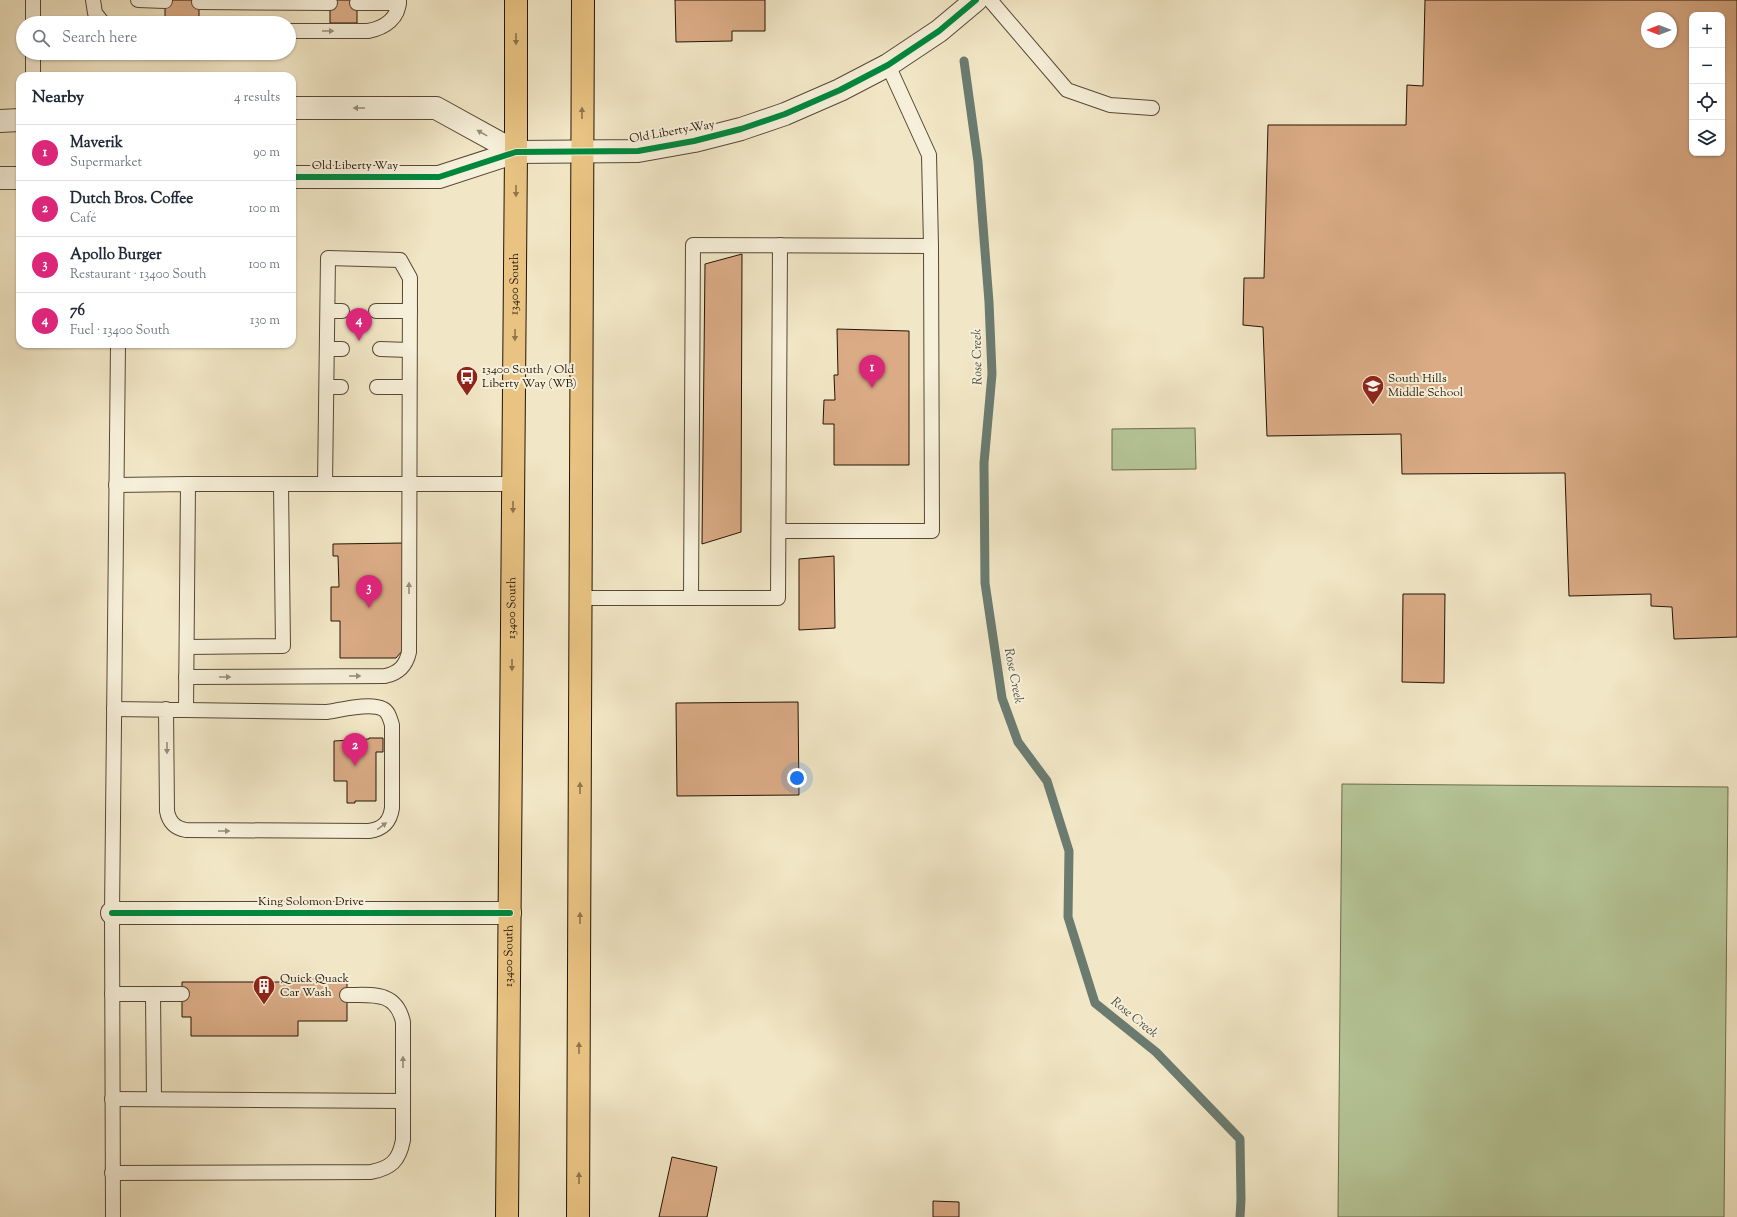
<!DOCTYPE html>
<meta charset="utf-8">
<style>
:root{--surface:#fff;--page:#f6f6f7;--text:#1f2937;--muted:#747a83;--line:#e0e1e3;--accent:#db2777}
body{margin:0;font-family:"Sorts Mill Goudy",serif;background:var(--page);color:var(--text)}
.controls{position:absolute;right:12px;top:12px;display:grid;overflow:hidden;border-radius:8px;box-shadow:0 1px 3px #0004}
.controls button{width:36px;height:36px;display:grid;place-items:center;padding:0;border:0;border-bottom:1px solid var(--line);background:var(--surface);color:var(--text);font:20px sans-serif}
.compass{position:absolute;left:1641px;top:12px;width:36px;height:36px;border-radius:50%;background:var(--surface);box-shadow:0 1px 3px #0004;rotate:270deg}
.you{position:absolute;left:797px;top:778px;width:14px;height:14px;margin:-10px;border:3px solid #fff;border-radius:50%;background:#1a73e8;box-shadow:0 0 0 6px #1a73e833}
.badge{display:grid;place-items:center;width:26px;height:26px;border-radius:50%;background:var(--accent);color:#fff;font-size:13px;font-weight:700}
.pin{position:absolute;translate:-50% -33px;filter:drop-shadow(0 1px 2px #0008)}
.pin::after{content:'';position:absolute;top:21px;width:14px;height:12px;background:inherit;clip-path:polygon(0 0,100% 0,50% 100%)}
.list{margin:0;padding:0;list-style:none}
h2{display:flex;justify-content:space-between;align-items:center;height:52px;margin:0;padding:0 16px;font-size:17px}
h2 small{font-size:13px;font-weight:400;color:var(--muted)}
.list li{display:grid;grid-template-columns:26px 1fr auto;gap:12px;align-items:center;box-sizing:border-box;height:56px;padding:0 16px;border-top:1px solid var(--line)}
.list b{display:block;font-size:15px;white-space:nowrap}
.list p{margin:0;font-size:13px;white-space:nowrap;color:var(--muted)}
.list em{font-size:13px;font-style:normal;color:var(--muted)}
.icon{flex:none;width:22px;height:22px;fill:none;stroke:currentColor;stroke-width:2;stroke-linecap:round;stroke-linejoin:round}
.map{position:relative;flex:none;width:1737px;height:1217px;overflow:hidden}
.search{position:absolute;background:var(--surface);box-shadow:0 1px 3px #0004;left:16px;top:16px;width:280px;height:44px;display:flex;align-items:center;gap:10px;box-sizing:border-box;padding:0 14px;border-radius:22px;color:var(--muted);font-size:15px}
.panel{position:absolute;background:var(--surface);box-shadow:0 1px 3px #0004;left:16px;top:72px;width:280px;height:276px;border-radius:12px}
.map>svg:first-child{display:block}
</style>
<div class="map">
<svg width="1737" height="1217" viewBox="0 0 1737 1217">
<rect width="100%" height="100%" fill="#f1e6c5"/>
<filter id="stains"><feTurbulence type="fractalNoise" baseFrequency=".005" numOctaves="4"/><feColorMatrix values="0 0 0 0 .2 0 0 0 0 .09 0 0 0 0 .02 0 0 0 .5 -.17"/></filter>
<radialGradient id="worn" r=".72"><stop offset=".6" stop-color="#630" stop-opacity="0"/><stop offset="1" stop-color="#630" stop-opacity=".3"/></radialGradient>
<g fill="#b6c698" stroke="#6d6d4e">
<path d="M1195,428L1196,469L1112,470V429Z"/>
<path d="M1342,784L1728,787L1724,1217H1338Z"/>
</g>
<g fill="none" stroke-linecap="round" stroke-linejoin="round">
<path stroke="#6b7b70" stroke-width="9" d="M964,61L978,162L989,302L992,374L984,463L985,583L1002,698L1018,742L1047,781L1069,851L1068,917L1095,1003L1156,1052L1240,1139L1241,1200L1240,1217"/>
</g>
<g fill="#daab85" stroke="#241405" fill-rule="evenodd">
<rect x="165" y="0" width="34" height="23"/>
<rect x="330" y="0" width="27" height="23"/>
<path d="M675,0H765V31H732V41L676,42Z"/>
<path d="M1425,0H1737V637L1674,639L1672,607L1651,606V594L1569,596L1565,473L1402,474L1401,434L1267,436L1263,327L1243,325L1244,278H1264L1268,125H1406L1407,85L1423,86ZM1692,15H1722V153H1692ZM1647,18H1671V42H1647Z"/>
<path d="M742,254L741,532L702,544L705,264Z"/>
<path d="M837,329L909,331V465H834V424H823L824,400H835L834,375H838Z"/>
<path d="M404,543L402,651L396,658H340V621H331V587H339L338,556H333V544Z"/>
<path d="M834,556L835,628L799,630V559Z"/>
<path d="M1403,594H1445L1444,683L1402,682Z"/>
<path d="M798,702L799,795L677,796L676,703Z"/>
<path d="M369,738H383V752H376V801H355V803H347V781H334V741L369,739Z"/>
<path d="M291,978H347V1021H298V1036H191V1017H182V982H291Z"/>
<path d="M672,1157L717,1167L707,1217H659Z"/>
<path d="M933,1201L959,1202V1217H933Z"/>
</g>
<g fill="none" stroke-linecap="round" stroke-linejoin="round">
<g stroke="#574835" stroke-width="16">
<g id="service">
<path d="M33,0V23"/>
<path d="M93,0L95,13L103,23"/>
<path d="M138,0L165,1"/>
<path d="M990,0L1067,90L1110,105L1152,108"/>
<path d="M199,2L330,3"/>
<path d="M357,3H399"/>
<path d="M289,31H368C385,28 399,18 399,0"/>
<path d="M33,53V76"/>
<path d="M328,311H342"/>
<path d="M376,311H410"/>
<path d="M327,349H342"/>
<path d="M380,349L409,350"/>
<path d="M327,387H341"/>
<path d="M377,387H409"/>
<path d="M188,484H513"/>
<path d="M116,485L188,484L186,710"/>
<path d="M779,531H932L931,246L929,155L888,65"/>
<path d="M581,598H778L780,245"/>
<path d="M691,598L693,245L931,246"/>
<path d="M187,647L283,646L281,485"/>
<path d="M186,677L385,676C399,673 406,666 409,652L410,278L400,260L328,258L325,484"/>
<path d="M114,709L327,712C341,710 370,702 383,709C389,712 390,719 392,725V808C390,822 383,829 369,831L186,830C175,828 169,822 167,811L166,709"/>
<path d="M112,994H182"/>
<path d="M153,994L154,1098"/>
<path d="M112,1099L403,1101"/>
<path d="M112,1173L371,1172C391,1168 399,1161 403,1140V1022C396,991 373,995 347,995"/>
<path d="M113,1217L112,913L118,344"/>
</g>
</g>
<g stroke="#574835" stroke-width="24">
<path id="minor" d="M112,913H510"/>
</g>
<g stroke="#574835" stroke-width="24">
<g id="tertiary">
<path d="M292,108H436L516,152"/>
<path d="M0,121L20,120"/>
<path d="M292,177H439L516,152L638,151L694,141L741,129L785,114L840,90L888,65L939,31L976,0"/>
<path d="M0,178H20"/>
</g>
</g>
<g stroke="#241405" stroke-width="24">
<g id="primary">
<path id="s1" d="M507,1217L516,152V0"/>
<path d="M578,1217L583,0"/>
</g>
</g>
<use href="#service" stroke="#f6efd9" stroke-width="14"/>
<use href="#minor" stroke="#f6efd9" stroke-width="22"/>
<use href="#tertiary" stroke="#f6efd9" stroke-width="22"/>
<use href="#primary" stroke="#e8c382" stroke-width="22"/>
<g stroke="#f6efd9" stroke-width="8">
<g id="cycleway">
<path d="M292,177H439L516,152L638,151L694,141L741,129L785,114L840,90L888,65L939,31L976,0"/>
<path d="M112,913H510"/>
</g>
</g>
<use href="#cycleway" stroke="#00873e" stroke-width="6"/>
</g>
<defs><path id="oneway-solid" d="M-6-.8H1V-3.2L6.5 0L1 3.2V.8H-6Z"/></defs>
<g fill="#988c7a">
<use href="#oneway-solid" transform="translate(328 31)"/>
<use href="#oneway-solid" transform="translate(359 108) rotate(180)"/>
<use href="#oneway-solid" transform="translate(482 133) rotate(-151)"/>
<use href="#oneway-solid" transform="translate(409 588) rotate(-90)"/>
<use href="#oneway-solid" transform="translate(355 676)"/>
<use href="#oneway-solid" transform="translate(225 677)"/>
<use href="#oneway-solid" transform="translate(167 748) rotate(90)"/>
<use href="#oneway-solid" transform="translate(382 826) rotate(-36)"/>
<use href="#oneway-solid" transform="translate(224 831)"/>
<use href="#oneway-solid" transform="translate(403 1062) rotate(-90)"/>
</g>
<g fill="#90744a">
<use href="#oneway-solid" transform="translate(516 39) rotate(90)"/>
<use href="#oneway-solid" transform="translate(582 113) rotate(-90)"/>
<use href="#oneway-solid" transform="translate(516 191) rotate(90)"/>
<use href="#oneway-solid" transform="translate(515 335) rotate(91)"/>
<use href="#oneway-solid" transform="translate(513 507) rotate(90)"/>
<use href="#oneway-solid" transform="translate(512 665) rotate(90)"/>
<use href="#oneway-solid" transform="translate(580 788) rotate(-90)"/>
<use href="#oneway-solid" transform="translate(580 918) rotate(-90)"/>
<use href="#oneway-solid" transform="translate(579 1048) rotate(-90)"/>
<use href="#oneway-solid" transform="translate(579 1178) rotate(-90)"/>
</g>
<defs>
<g id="bus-pin" transform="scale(1.15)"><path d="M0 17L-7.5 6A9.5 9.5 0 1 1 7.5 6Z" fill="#8f2418" stroke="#f6efd9"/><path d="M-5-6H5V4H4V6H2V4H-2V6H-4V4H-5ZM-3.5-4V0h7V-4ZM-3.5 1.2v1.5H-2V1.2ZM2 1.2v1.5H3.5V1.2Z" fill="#fff"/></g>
<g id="school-pin" transform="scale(1.15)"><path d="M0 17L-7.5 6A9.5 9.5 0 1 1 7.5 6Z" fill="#8f2418" stroke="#f6efd9"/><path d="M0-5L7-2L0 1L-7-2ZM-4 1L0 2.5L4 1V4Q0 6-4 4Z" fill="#fff"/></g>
<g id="building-pin" transform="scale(1.15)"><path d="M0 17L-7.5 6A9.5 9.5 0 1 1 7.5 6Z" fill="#8f2418" stroke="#f6efd9"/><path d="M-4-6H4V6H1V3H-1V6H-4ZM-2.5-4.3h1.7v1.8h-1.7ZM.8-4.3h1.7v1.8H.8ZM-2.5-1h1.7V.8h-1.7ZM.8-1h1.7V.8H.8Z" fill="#fff"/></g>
</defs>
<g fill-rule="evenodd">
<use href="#bus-pin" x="467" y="377"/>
<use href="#school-pin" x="1373" y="386"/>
<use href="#building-pin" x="264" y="986"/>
</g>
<g text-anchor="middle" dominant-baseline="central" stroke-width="4" stroke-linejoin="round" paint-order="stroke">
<g font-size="12" fill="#241405" stroke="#f6efd9">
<text transform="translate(672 132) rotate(-10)">Old Liberty Way</text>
<text x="355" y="166">Old Liberty Way</text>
<text stroke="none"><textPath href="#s1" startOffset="933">13400 South</textPath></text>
<text stroke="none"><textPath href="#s1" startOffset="609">13400 South</textPath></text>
<text x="311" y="902">King Solomon Drive</text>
<text stroke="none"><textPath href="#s1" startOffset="261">13400 South</textPath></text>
</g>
<g font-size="12" fill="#241405" stroke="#f6efd9" text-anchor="start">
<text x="482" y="370">13400 South / Old<tspan x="482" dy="14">Liberty Way (WB)</tspan></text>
<text x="1388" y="379">South Hills<tspan x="1388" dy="14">Middle School</tspan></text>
<text x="280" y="979">Quick Quack<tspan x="280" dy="14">Car Wash</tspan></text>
</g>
<g font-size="13" font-style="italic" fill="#4e5043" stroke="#f6efd9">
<text transform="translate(978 357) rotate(-91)">Rose Creek</text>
<text transform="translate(1013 676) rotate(79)">Rose Creek</text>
<text transform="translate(1134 1018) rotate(39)">Rose Creek</text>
</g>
</g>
<rect width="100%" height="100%" filter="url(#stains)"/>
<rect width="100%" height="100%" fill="url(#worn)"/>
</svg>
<div class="controls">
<button>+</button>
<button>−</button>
<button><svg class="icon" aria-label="locate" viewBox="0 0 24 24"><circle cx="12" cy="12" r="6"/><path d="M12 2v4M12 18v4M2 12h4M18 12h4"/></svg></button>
<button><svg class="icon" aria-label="layers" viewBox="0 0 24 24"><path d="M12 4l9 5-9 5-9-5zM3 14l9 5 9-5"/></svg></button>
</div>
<svg class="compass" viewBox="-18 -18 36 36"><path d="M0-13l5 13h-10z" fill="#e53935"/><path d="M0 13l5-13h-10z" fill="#747a83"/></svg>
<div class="you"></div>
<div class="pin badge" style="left:872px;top:388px">1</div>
<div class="pin badge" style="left:355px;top:766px">2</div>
<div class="pin badge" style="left:369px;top:608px">3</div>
<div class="pin badge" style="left:359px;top:341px">4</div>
<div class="search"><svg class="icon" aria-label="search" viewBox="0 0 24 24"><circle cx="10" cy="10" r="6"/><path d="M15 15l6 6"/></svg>Search here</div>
<section class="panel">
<h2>Nearby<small>4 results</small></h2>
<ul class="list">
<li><span class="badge">1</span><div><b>Maverik</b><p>Supermarket</p></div><em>90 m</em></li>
<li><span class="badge">2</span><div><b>Dutch Bros. Coffee</b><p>Café</p></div><em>100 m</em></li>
<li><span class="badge">3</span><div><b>Apollo Burger</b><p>Restaurant · 13400 South</p></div><em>100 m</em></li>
<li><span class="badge">4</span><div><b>76</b><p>Fuel · 13400 South</p></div><em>130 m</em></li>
</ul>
</section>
</div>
